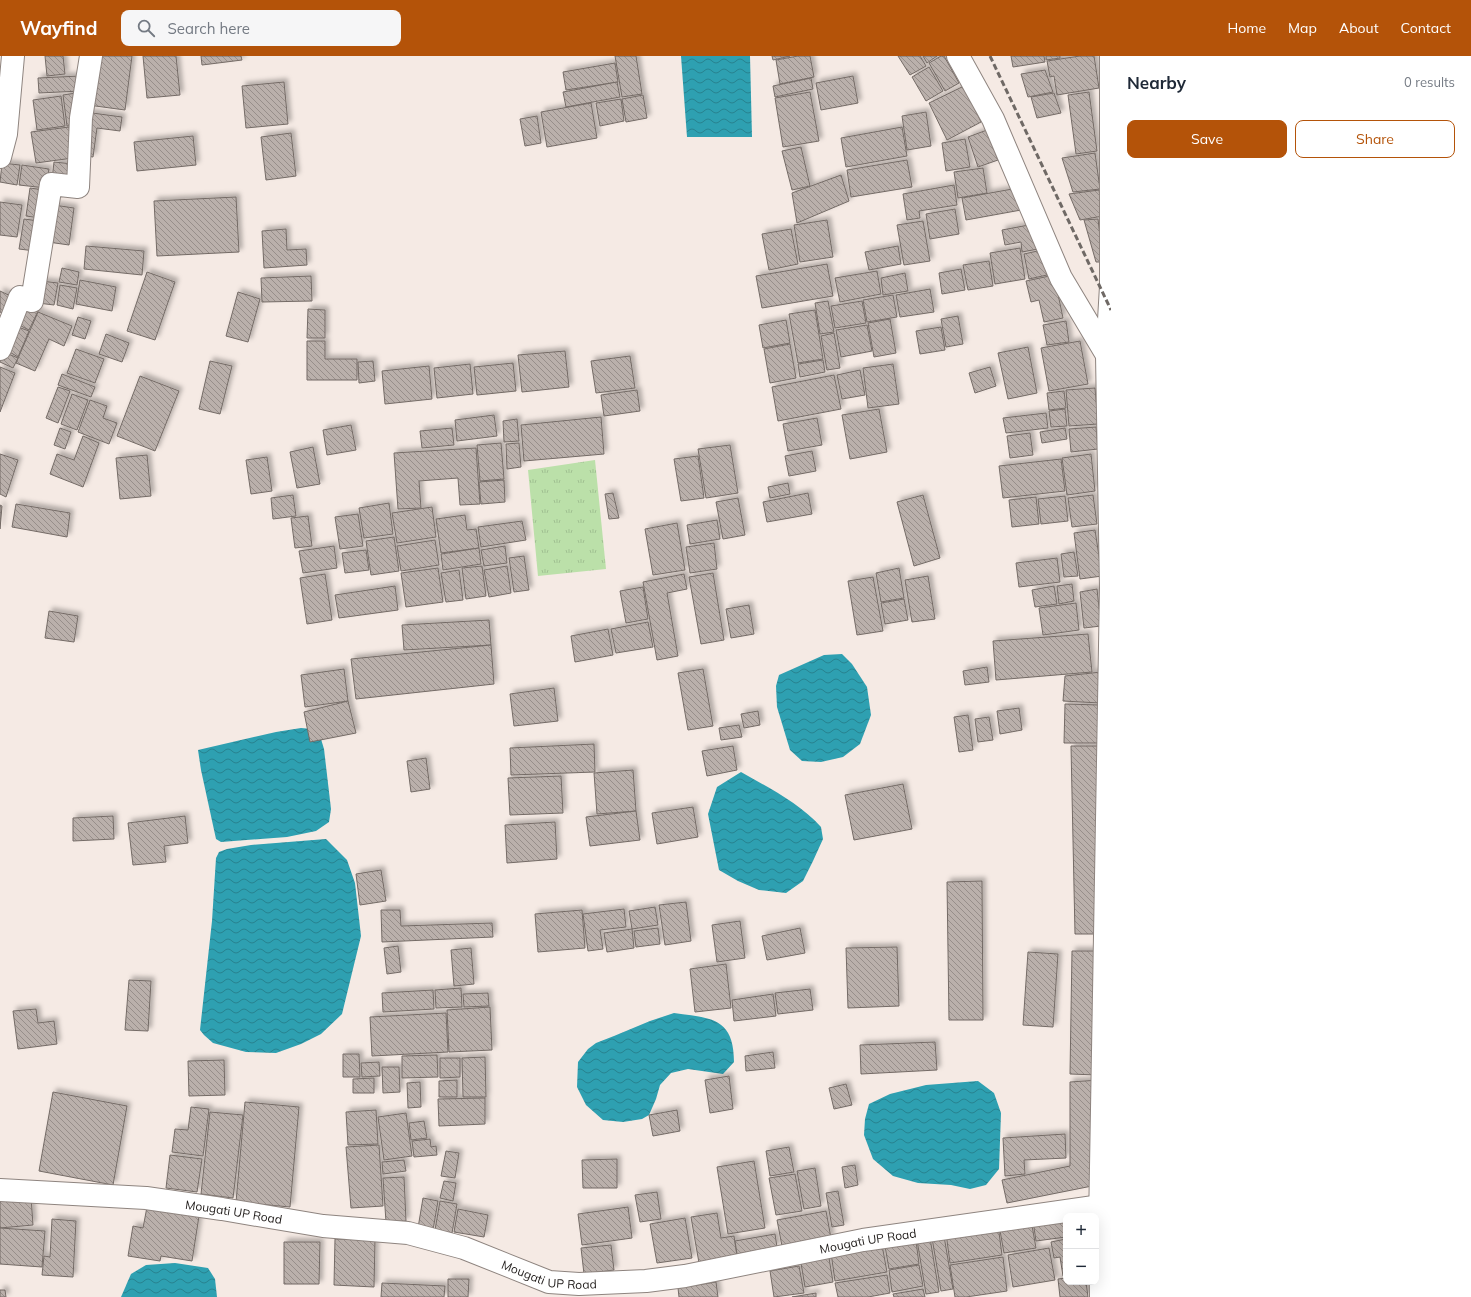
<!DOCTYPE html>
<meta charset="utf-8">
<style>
:root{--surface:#fff;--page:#f6f6f7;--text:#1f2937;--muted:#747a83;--line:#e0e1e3;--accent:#b45309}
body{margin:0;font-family:Mulish,sans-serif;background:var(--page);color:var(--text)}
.controls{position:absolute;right:12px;bottom:12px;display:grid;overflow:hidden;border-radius:8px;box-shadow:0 4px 16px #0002}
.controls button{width:36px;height:36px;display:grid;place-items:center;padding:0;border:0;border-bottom:1px solid var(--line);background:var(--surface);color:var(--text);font:20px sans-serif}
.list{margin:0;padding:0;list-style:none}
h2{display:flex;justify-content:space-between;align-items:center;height:52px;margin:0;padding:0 16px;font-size:17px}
h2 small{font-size:13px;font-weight:400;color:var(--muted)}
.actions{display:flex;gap:8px;padding:12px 16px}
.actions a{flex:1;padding:9px 0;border:1px solid var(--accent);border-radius:8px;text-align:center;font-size:14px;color:var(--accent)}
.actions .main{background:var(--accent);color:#fff}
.icon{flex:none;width:22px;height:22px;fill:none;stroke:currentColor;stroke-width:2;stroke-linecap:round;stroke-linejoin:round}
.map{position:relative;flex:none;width:1111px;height:1241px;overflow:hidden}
header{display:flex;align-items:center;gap:24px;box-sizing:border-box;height:56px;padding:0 20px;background:var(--accent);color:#fff}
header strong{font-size:19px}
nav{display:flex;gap:22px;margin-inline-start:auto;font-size:14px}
.search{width:280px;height:36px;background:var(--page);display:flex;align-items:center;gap:10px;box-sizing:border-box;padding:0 14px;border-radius:8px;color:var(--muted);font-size:15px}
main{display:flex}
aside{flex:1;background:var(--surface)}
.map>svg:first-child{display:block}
</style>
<header>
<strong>Wayfind</strong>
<div class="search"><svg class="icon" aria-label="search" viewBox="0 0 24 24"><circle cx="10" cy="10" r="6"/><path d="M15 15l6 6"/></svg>Search here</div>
<nav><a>Home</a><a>Map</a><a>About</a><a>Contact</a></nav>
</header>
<main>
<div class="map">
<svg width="1111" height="1241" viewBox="0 0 1111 1241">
<defs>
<pattern id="grass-tufts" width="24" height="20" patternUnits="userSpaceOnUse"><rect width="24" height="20" fill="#bbe0a9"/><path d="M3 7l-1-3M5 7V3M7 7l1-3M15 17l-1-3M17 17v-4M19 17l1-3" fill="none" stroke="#a0c091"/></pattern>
<pattern id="water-waves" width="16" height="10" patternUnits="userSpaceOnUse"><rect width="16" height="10" fill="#2ea0b1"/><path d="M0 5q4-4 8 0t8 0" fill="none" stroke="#27828f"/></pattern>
<pattern id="building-back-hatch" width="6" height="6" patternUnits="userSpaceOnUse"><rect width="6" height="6" fill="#bab0ab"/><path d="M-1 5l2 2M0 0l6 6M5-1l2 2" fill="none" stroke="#978e8a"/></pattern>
<filter id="shadow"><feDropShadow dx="3.5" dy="-3.5" stdDeviation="2" flood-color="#0004"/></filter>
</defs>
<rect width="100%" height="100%" fill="#f5eae4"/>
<path fill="url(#grass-tufts)" d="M595,404L606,513L538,520L528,414Z"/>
<g fill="url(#water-waves)">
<path d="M681,0H750L752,81H687Z"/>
<path d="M842,598L852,608L867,631L871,659L860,688L843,701L821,706L802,705L790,694L777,651L776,630L779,619L824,599Z"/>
<path d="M301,672L312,673L321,683L324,693L331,753L329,766L316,775L287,781L221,786L216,783L201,714L198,694L276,676Z"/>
<path d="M741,716C769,732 799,747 821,771L823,783L813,805L803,825L786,837L759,834L738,825L719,814L708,758L717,731Z"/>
<path d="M326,783L347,804L355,827L361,880L342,958L321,978L301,988L276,997L246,996L213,987L204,979L200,974L212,865L216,802L219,796L227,793L251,789Z"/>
<path d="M674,957C710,962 734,961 734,1006L723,1018L688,1013L671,1017L660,1029L656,1043L649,1059L642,1063L623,1066L603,1064L586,1049L577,1031L578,1006L588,993L596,987L614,980L650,965Z"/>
<path d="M978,1025L994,1037L1001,1057L999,1113L986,1129L970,1133L951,1129L918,1127L893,1120L873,1103L864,1079L865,1063L869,1048L890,1038L926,1029Z"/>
<path d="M175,1207L208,1212L215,1223L217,1241H121L131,1218L146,1209Z"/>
</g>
<g fill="url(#building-back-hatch)" stroke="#746b66" filter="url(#shadow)">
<path d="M45,0H63L65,18L47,20Z"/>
<path d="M94,0H132L125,54L88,49Z"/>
<path d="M143,0H176L180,39L147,42Z"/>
<path d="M201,0H241L242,4L202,9Z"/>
<path d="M615,0H636L642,38L622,41Z"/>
<path d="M772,0H790L773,4Z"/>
<path d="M798,0H810L814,21L780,28L776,4Z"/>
<path d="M898,0H920L926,10L910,19Z"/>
<path d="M923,0H937L927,7Z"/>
<path d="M941,0H944L959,27L945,35L929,7Z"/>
<path d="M1011,0H1044L1045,6L1013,11Z"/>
<path d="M1046,0H1060V2L1046,4Z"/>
<path d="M1080,0H1094L1099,32L1057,39L1054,20L1050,21L1047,5Z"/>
<path d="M615,7L618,26L566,34L563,16Z"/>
<path d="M929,11L943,35L926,45L912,21Z"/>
<path d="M1045,14L1053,36L1028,41L1021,18Z"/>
<path d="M80,20L81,35L39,37L38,22Z"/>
<path d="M853,20L858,47L821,54L816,27Z"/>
<path d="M811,22L813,33L775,41L773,30Z"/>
<path d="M284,26L288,68L246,72L242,30Z"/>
<path d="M617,26L620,41L566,51L563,36Z"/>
<path d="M964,30L981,66L947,84L929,47Z"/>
<path d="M810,36L819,85L783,91L775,42Z"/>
<path d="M1089,36L1097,95L1076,98L1068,39Z"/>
<path d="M76,37L80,68L67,70L63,39Z"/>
<path d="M1054,37L1061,57L1037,62L1031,41Z"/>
<path d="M643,39L647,62L626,66L622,43Z"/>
<path d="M61,40L65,70L37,74L33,44Z"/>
<path d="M621,43L624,65L600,70L596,47Z"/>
<path d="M591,47L597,82L547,91L541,56Z"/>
<path d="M85,56L122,61L120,75L97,72L93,101L80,99Z"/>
<path d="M926,56L931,90L907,94L902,60Z"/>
<path d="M537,60L541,87L525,90L520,63Z"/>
<path d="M69,71L73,102L36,107L31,76Z"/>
<path d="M902,71L907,100L846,111L841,82Z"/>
<path d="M987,74L998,104L978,111L968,81Z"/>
<path d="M291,77L296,120L266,124L261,81Z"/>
<path d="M193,80L196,109L137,115L134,86Z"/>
<path d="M965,83L970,111L946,115L942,87Z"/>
<path d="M801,91L810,130L792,134L782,95Z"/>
<path d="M1095,97L1100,133L1073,136L1062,102Z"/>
<path d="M907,104L912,131L851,141L847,114Z"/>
<path d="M54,106L73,108L71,127L52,124Z"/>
<path d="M2,107L20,109L17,129L0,126Z"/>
<path d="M22,109L49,113L46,132L19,129Z"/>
<path d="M983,112L987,137L958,142L954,116Z"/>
<path d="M841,119L849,145L797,167L792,137Z"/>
<path d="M954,129L957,149L919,155L920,162L907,164L903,138Z"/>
<path d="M30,132L44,134L40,162L26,160Z"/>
<path d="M1018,132L1021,154L966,164L962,142Z"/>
<path d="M1099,134L1103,160L1080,164L1069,138Z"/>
<path d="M236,141L239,196L157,200L154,145Z"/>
<path d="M0,146L22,149L17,181L0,179Z"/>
<path d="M54,149L74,152L69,189L48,186Z"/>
<path d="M955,153L959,178L930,183L926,158Z"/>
<path d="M24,163L39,165L35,195L19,193Z"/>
<path d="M1098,163L1103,206H1096L1084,164Z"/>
<path d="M827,164L833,201L800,206L794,169Z"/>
<path d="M923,165L930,205L904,209L897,169Z"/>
<path d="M1034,168L1038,193L1022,196L1021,186L1005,189L1002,174Z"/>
<path d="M286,173L287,194L306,193L307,209L264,212L262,175Z"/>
<path d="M791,173L798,208L769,214L762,178Z"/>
<path d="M86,190L144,195L142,219L84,213Z"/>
<path d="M898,190L901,208L869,214L865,196Z"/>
<path d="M1020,192L1025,223L995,228L990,197Z"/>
<path d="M1042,194L1047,219L1029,223L1024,198Z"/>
<path d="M989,205L993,230L968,234L963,209Z"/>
<path d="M827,208L833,240L762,252L756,220Z"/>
<path d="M62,212L79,216L77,229L59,226Z"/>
<path d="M961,213L965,234L942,238L939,217Z"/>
<path d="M877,215L881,238L840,246L835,222Z"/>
<path d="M147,216L175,226L155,284L127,275Z"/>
<path d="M905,217L908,235L883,239L881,222Z"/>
<path d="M1054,219L1063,262L1044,266L1039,244L1031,246L1026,225Z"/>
<path d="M311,220L312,245L262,246L261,222Z"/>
<path d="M80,224L116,231L112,255L76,248Z"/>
<path d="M41,225L58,227L54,249L38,247Z"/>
<path d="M60,229L77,232L73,253L57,249Z"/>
<path d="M930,233L934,256L900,261L896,239Z"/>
<path d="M0,235L15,242L8,260L0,256Z"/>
<path d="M238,236L260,243L248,286L226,280Z"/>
<path d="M893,239L897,261L867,266L863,244Z"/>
<path d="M828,245L834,276L820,278L815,247Z"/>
<path d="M862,245L866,267L835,272L831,250Z"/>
<path d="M26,247L39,253L29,274L17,268Z"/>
<path d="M308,253L325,254V282H307Z"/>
<path d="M815,254L823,303L798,307L789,258Z"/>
<path d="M38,256L72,270L64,290L49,283L35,315L16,307Z"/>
<path d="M958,260L963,288L946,291L941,263Z"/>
<path d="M78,261L91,265L85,283L72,279Z"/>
<path d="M890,263L896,297L874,301L868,267Z"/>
<path d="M786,264L790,287L763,292L759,269Z"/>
<path d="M1066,265L1069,286L1047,289L1043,269Z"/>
<path d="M867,269L872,295L841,301L836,274Z"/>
<path d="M18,271L29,275L18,301L8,295Z"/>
<path d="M941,271L945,294L920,298L916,275Z"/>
<path d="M834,277L840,312L827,314L821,280Z"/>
<path d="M106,278L129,287L122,306L99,298Z"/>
<path d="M307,285H325V303H357V324H307Z"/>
<path d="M1080,285L1088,328L1049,335L1041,292Z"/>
<path d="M790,288L796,322L770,327L764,293Z"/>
<path d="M1028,291L1037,337L1008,343L998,297Z"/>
<path d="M76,293L104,303L95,327L67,317Z"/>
<path d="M1,295L18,302L13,312L0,306Z"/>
<path d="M565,295L569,331L522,336L518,299Z"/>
<path d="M630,300L635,332L596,337L591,305Z"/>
<path d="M823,304L825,316L800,321L798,308Z"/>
<path d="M210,305L232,310L220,358L199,353Z"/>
<path d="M373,305L375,325L359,327L358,306Z"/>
<path d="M513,307L516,335L477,339L474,311Z"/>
<path d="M470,308L473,338L437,342L434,312Z"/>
<path d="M893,308L899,348L868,352L863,312Z"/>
<path d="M429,310L432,343L385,348L382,315Z"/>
<path d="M0,311L15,317L0,356Z"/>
<path d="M990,311L996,330L975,337L969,317Z"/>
<path d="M860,314L865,339L842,343L837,319Z"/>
<path d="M62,318L95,331L91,341L58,329Z"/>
<path d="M834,319L841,353L778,365L772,331Z"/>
<path d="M140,320L179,335L155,395L117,380Z"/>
<path d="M58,331L70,335L58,367L46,362Z"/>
<path d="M1095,332L1098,368L1069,370L1066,334Z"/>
<path d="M637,334L640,355L604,360L601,339Z"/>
<path d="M1064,335L1066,352L1049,354L1047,337Z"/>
<path d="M72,338L88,344L77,374L61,368Z"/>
<path d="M90,344L107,350L103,362L117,367L109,388L78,376Z"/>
<path d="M879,353L887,396L850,403L842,359Z"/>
<path d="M1065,353L1067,370L1051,371L1049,355Z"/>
<path d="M1046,357L1048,372L1006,377L1003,362Z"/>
<path d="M494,359L497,380L457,385L455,364Z"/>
<path d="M601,361L604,398L524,405L521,369Z"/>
<path d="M817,362L822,389L788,395L783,368Z"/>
<path d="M517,363L519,385L504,386L503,365Z"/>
<path d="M351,369L356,394L327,399L323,374Z"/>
<path d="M1096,371L1098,393L1071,396L1069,373Z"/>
<path d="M60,372L71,376L65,393L54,389Z"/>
<path d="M452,372L454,389L422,392L420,375Z"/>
<path d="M1065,372L1067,383L1042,387L1040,376Z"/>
<path d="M1030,377L1033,399L1010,402L1007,380Z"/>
<path d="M83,380L99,387L83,431L50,418L57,398L74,404Z"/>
<path d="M501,387L504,423L480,425L477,389Z"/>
<path d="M519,387L521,411L507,413L506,388Z"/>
<path d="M730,389L738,437L706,442L698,393Z"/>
<path d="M313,391L320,428L297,432L290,396Z"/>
<path d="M476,392L480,448L460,449L458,422L419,425L421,452L398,453L394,397Z"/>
<path d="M812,395L816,415L789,420L785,400Z"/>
<path d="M0,398L18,404L6,441L0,438Z"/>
<path d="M1091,398L1095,435L1067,439L1062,402Z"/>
<path d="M147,399L151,440L120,443L116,402Z"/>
<path d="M698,400L704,442L681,445L674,403Z"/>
<path d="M267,401L272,435L251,438L246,404Z"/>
<path d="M1061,403L1065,435L1003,442L999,410Z"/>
<path d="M504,424L505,446L481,448L479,426Z"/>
<path d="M788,427L790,438L770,442L768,431Z"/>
<path d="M613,437L619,462L609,463L605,438Z"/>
<path d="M808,437L812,458L767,466L763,446Z"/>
<path d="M293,439L296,460L273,463L271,442Z"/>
<path d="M923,439L940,502L914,510L897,446Z"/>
<path d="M1093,439L1097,468L1072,471L1068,442Z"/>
<path d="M1065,440L1068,465L1041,468L1038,443Z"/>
<path d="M1036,441L1039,468L1012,471L1009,444Z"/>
<path d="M738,442L745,479L723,483L716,446Z"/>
<path d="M389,447L393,478L364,482L359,452Z"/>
<path d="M16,448L70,457L67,481L12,471Z"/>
<path d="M0,449L2,450L0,473Z"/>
<path d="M432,451L436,481L397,487L392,457Z"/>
<path d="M358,458L363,490L340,493L335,461Z"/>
<path d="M465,459L467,474L476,473L479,492L441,497L436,463Z"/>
<path d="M308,460L312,490L295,492L291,462Z"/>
<path d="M717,464L720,483L690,488L687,469Z"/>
<path d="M522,465L526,484L481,491L478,471Z"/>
<path d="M677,467L685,514L653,519L645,473Z"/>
<path d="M1095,474L1102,520L1080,523L1074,477Z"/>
<path d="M394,481L399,515L371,519L366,485Z"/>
<path d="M435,484L439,509L401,515L397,490Z"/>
<path d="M714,487L717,513L690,517L686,491Z"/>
<path d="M334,490L337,512L303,517L299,495Z"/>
<path d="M505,490L507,507L484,510L481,494Z"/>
<path d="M479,492L481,508L443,514L441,498Z"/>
<path d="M366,494L369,514L345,517L342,497Z"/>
<path d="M1074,496L1078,520L1064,521L1061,498Z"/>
<path d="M524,500L529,534L514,536L509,502Z"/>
<path d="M1057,502L1060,526L1019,531L1016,507Z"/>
<path d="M482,510L486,540L466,543L462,512Z"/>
<path d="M507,510L511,537L489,541L484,514Z"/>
<path d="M438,512L443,546L406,551L401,517Z"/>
<path d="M899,512L904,542L881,546L876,517Z"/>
<path d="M459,514L463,544L446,546L441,517Z"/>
<path d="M713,517L724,584L701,588L689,521Z"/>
<path d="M325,518L332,564L307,568L300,522Z"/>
<path d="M684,518L687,533L667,537L678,600L657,604L643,526Z"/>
<path d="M928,520L935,563L912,566L905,524Z"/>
<path d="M873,521L883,575L857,579L848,525Z"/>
<path d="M1072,528L1074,545L1059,548L1057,530Z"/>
<path d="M395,530L398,554L339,562L335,539Z"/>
<path d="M1054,530L1057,548L1035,551L1032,534Z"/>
<path d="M643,531L648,563L626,567L620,535Z"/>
<path d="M1097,533L1101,570L1084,572L1080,536Z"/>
<path d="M904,543L908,564L885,568L881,547Z"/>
<path d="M1076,547L1079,574L1043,579L1039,552Z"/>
<path d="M749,549L754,578L731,582L726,553Z"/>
<path d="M49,555L78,560L74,586L45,582Z"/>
<path d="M489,564L491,589L404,594L402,569Z"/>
<path d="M648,566L653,591L616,597L611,573Z"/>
<path d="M608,573L613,599L575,606L571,580Z"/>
<path d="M1088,578L1092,616L996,624L993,585Z"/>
<path d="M491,589L494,628L356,643L351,603Z"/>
<path d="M987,611L989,626L965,629L963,615Z"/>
<path d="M344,613L348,645L305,651L301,619Z"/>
<path d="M703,613L713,670L688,674L678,617Z"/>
<path d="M1101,616L1100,647L1063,645L1065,620Z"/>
<path d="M554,632L558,665L514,670L510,638Z"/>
<path d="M348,645L356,677L310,686L304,656Z"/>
<path d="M1065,648L1100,649V687H1064Z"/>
<path d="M1019,652L1022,674L1000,678L997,655Z"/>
<path d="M758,655L760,669L744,672L741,658Z"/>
<path d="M968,659L973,694L959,696L954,661Z"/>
<path d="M989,661L993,684L978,686L975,663Z"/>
<path d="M739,669L742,681L721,684L719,672Z"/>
<path d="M594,688L595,716L511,719L510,692Z"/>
<path d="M733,690L737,714L707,720L702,695Z"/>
<path d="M1071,690H1098L1103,878H1075Z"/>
<path d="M426,702L430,733L411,736L407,705Z"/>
<path d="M633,714L636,755L597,758L594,717Z"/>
<path d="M561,720L563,757L510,759L508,722Z"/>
<path d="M903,728L912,773L854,784L845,739Z"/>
<path d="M693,751L698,781L657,788L652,757Z"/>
<path d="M636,755L640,784L590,790L586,761Z"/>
<path d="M113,760L114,783L73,785V762Z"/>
<path d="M185,760L188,787L164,790L166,806L133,809L128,767Z"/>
<path d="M555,766L557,803L507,807L505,769Z"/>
<path d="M381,814L386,845L360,849L356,818Z"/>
<path d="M982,825L983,964H949L947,826Z"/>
<path d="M686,846L691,885L665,889L659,849Z"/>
<path d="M655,851L658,869L632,873L629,855Z"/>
<path d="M624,853L626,871L600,874L603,893L588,895L583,858Z"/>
<path d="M381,854H400L401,870L492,867L493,881L382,886Z"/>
<path d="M582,854L585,892L538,896L535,858Z"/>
<path d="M740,865L745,902L717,906L712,869Z"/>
<path d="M658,872L660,888L636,891L634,875Z"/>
<path d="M800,872L805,897L767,904L762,880Z"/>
<path d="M632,873L634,892L607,896L604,877Z"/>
<path d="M398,890L401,916L387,918L384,892Z"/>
<path d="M897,891L899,950L848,952L846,892Z"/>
<path d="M471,892L474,928L454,930L451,894Z"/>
<path d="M1072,895H1099L1097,1019L1070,1018Z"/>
<path d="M1028,896L1058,898L1053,971L1023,969Z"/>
<path d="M726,908L731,952L695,956L690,913Z"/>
<path d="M129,924L151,925L148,975L125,974Z"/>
<path d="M461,932L462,951L436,952L435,934Z"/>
<path d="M810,933L813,954L778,958L775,937Z"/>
<path d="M433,934L434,953L383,956L382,937Z"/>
<path d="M488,937L489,950L464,951L463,938Z"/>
<path d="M773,938L776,960L734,965L732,944Z"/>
<path d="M490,951L492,994L449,996L447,954Z"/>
<path d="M36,953L38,967L54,965L57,988L18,993L13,955Z"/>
<path d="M446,957L448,996L372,1000L370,961Z"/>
<path d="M935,986L937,1014L861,1018L860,989Z"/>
<path d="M773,996L775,1012L746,1015L745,1000Z"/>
<path d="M343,998H359L360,1021H343Z"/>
<path d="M437,999L438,1021L402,1022V1000Z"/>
<path d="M485,1001L486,1041H463L462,1002Z"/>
<path d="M440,1002H460V1021L440,1022Z"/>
<path d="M224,1004L225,1039L189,1040L188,1005Z"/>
<path d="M379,1006L380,1020L362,1021L361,1007Z"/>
<path d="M382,1011H399L400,1036L383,1037Z"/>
<path d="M729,1020L733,1053L710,1057L705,1024Z"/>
<path d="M374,1022V1037H353V1023Z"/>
<path d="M457,1024V1041H439V1025Z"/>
<path d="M1099,1024L1097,1129L1007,1147L1002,1124L1070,1110V1026Z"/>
<path d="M420,1026L421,1051L408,1052L407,1027Z"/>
<path d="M846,1028L852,1049L834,1053L829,1032Z"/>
<path d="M53,1036L127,1050L113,1129L39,1115Z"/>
<path d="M485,1042V1068L439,1070L438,1043Z"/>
<path d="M245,1046L299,1051L290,1151L236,1146Z"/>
<path d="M191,1051L209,1053L203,1100L172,1096L175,1073L188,1074Z"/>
<path d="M376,1054L378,1088L348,1089L346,1056Z"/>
<path d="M677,1054L680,1075L653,1080L649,1059Z"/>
<path d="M210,1056L243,1059L233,1142L201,1138Z"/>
<path d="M406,1057L412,1100L384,1104L378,1061Z"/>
<path d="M424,1065L427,1082L411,1084L409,1067Z"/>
<path d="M1065,1078L1066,1102L1024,1104L1025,1118L1005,1120L1003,1082Z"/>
<path d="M430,1083L431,1091L436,1090L437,1099L414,1101L412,1085Z"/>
<path d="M379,1089L383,1150L351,1152L346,1091Z"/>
<path d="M789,1091L794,1116L770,1120L766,1095Z"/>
<path d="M446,1095L459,1097L455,1122L441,1120Z"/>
<path d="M170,1099L202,1103L197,1136L166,1132Z"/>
<path d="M617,1103V1132H583L582,1104Z"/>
<path d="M404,1104L406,1115L383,1118L382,1106Z"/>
<path d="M754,1105L765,1172L728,1178L717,1111Z"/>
<path d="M855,1109L858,1129L845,1132L842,1111Z"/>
<path d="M815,1112L821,1150L804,1153L797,1115Z"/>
<path d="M795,1118L802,1155L776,1159L769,1122Z"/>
<path d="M404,1121L406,1165L386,1166L383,1122Z"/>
<path d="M444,1125L456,1127L453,1145L440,1142Z"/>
<path d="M838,1135L844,1169L832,1171L826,1137Z"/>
<path d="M657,1136L661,1163L640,1166L635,1139Z"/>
<path d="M31,1141L33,1169L0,1172V1144Z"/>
<path d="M423,1142L438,1145L433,1174L418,1172Z"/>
<path d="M440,1145L457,1148L452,1177L435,1174Z"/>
<path d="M147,1151L199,1160L192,1205L161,1200L160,1205L128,1200L133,1170L143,1172Z"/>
<path d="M628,1151L632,1182L582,1189L578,1158Z"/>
<path d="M458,1153L488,1159L484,1181L454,1176Z"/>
<path d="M826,1155L831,1182L782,1190L777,1164Z"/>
<path d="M717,1157L721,1182L734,1180L737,1200L699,1207L691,1161Z"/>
<path d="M1066,1160V1181L1036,1185L1033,1165Z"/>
<path d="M685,1162L692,1202L657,1207L650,1168Z"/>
<path d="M52,1163L76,1165L73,1221L42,1219L44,1200L50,1201Z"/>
<path d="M1031,1164L1036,1192L1004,1197L999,1169Z"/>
<path d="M998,1169L1002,1199L950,1207L946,1177Z"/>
<path d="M0,1172L45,1175L42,1211L0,1208Z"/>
<path d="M775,1178L777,1191L737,1198L735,1185Z"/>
<path d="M944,1180L953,1233L941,1235L932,1182Z"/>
<path d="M930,1182L939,1236L926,1238L917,1184Z"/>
<path d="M335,1183L375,1184L374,1231L334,1229Z"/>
<path d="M1066,1183V1220H1063L1060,1201L1054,1202L1051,1186Z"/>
<path d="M916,1185L919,1208L889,1213L885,1190Z"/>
<path d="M284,1186H320L319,1228H284Z"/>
<path d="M611,1189L614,1214L584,1218L581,1192Z"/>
<path d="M882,1189L887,1216L835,1225L831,1197Z"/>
<path d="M1049,1192L1055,1224L1013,1231L1008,1199Z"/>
<path d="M1003,1201L1007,1235L966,1241H955L950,1209Z"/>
<path d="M829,1202L833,1226L805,1231L801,1207Z"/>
<path d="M919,1209L923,1230L892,1236L889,1214Z"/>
<path d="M799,1210L804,1237L774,1241L770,1215Z"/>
<path d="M887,1219L890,1237L868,1241H838L835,1227Z"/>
<path d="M1066,1222V1226H1086L1088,1241H1060L1058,1223Z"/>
<path d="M448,1223H469L468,1241H448Z"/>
<path d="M716,1226L718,1241H679L678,1232Z"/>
<path d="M382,1227L445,1230L444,1241H381Z"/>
<path d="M923,1233L925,1241H894L893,1238Z"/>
<path d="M0,1234H5L6,1241H0Z"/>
<path d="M816,1237V1241H792Z"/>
</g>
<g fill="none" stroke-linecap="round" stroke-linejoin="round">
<g stroke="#8e847f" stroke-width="24">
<g id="street">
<path d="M958,0L993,63L1061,222L1107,299"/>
<path d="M0,101L6,78L13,0"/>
<path d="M0,293L20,241L32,245L51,128L78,131L81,62L91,0"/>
</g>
</g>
<g stroke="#8e847f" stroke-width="24">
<g id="secondary">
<path id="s1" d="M0,1134L146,1142L222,1153L323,1170L408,1177L464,1192L549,1226L579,1228L646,1225L685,1220L863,1184L1101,1150"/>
<path d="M1101,1241L1100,1169L1111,532L1107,299L1111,230V0"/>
</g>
</g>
<use href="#street" stroke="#fff" stroke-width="22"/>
<use href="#secondary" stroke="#fff" stroke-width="22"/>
<path stroke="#6f6965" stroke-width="3" stroke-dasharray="6 3" stroke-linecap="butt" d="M990,0L1111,254"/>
</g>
<g text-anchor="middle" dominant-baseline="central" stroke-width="3" stroke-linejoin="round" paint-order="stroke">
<g font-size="12" fill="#201c1a" stroke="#fff">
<text stroke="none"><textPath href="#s1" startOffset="235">Mougati UP Road</textPath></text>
<text stroke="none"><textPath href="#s1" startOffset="883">Mougati UP Road</textPath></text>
<text stroke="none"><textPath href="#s1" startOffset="559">Mougati UP Road</textPath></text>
</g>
</g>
</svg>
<div class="controls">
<button>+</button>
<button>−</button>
</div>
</div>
<aside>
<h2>Nearby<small>0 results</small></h2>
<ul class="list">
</ul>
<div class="actions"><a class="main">Save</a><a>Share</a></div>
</aside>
</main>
